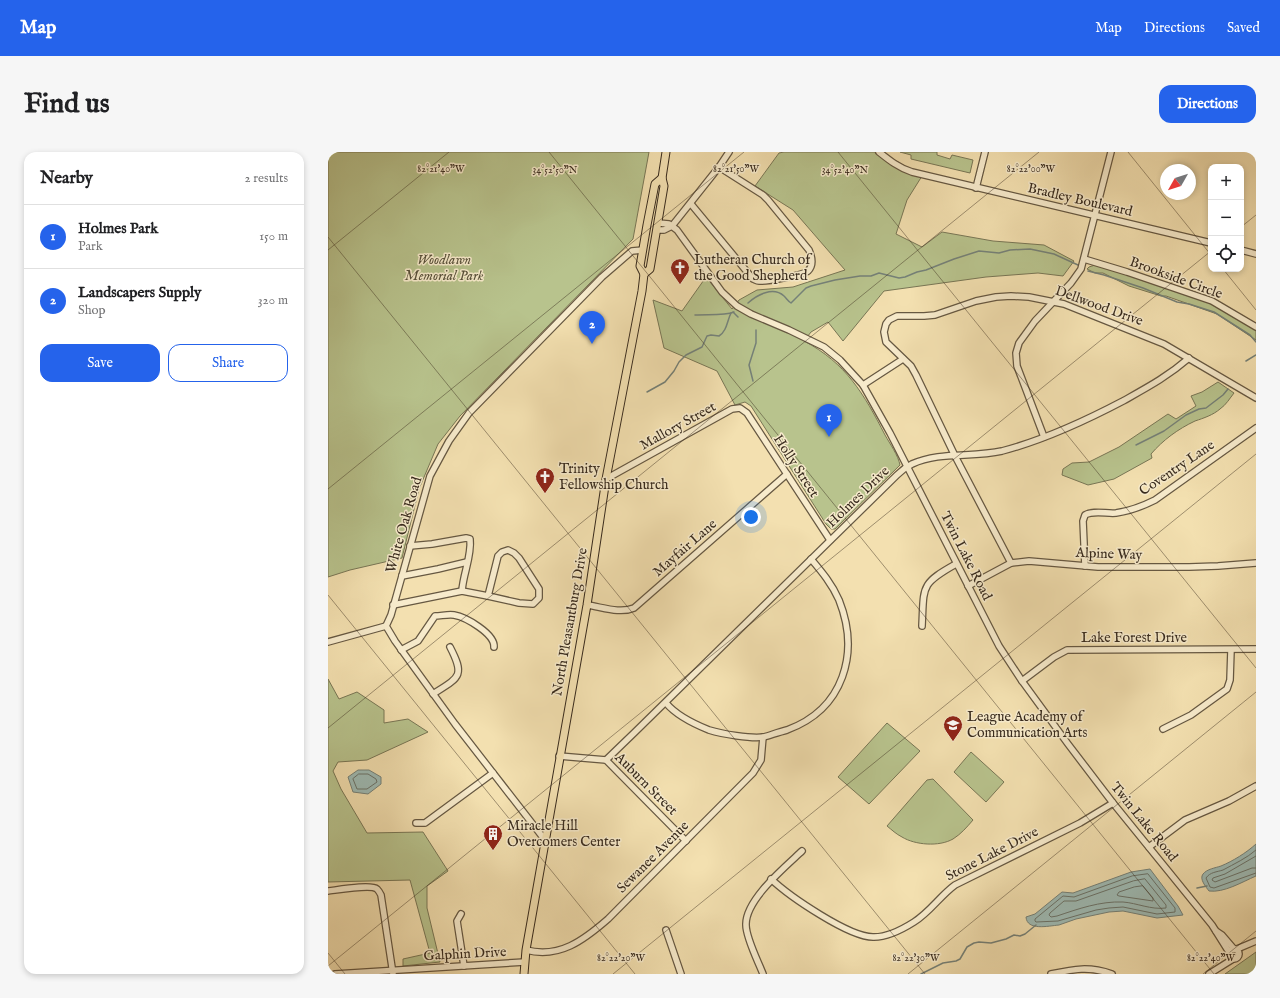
<!DOCTYPE html>
<meta charset="utf-8">
<style>
:root{--surface:#fff;--page:#f6f6f6;--text:#202124;--muted:#757577;--line:#e0e0e0;--accent:#2563eb}
body{margin:0;font-family:"IM FELL English",serif;background:var(--page);color:var(--text)}
.controls{position:absolute;right:12px;top:12px;display:grid;overflow:hidden;border-radius:8px;box-shadow:0 2px 6px #0003}
.controls button{width:36px;height:36px;display:grid;place-items:center;padding:0;border:0;border-bottom:1px solid var(--line);background:var(--surface);color:var(--text);font:20px sans-serif}
.compass{position:absolute;left:832px;top:12px;width:36px;height:36px;border-radius:50%;background:var(--surface);box-shadow:0 2px 6px #0003;rotate:231deg}
.you{position:absolute;left:423px;top:365px;width:14px;height:14px;margin:-10px;border:3px solid #fff;border-radius:50%;background:#1a73e8;box-shadow:0 0 0 6px #1a73e833}
.badge{display:grid;place-items:center;width:26px;height:26px;border-radius:50%;background:var(--accent);color:#fff;font-size:13px;font-weight:700}
.pin{position:absolute;translate:-50% -33px;filter:drop-shadow(0 1px 2px #0008)}
.pin::after{content:'';position:absolute;top:21px;width:14px;height:12px;background:inherit;clip-path:polygon(0 0,100% 0,50% 100%)}
.list{margin:0;padding:0;list-style:none}
h2{display:flex;justify-content:space-between;align-items:center;height:52px;margin:0;padding:0 16px;font-size:17px}
h2 small{font-size:13px;font-weight:400;color:var(--muted)}
.list li{display:grid;grid-template-columns:26px 1fr auto;gap:12px;align-items:center;box-sizing:border-box;height:64px;padding:0 16px;border-top:1px solid var(--line)}
.list b{display:block;font-size:15px;white-space:nowrap}
.list p{margin:0;font-size:13px;white-space:nowrap;color:var(--muted)}
.list em{font-size:13px;font-style:normal;color:var(--muted)}
.actions{display:flex;gap:8px;padding:12px 16px}
.actions a{flex:1;padding:9px 0;border:1px solid var(--accent);border-radius:12px;text-align:center;font-size:14px;color:var(--accent)}
.actions .main{background:var(--accent);color:#fff}
.icon{flex:none;width:22px;height:22px;fill:none;stroke:currentColor;stroke-width:2;stroke-linecap:round;stroke-linejoin:round}
.map{position:relative;flex:none;width:928px;height:822px;overflow:hidden;border-radius:12px}
header{display:flex;align-items:center;gap:24px;box-sizing:border-box;height:56px;padding:0 20px;background:var(--accent);color:#fff}
header strong{font-size:19px}
nav{display:flex;gap:22px;margin-inline-start:auto;font-size:14px}
.intro{display:flex;align-items:center;justify-content:space-between;box-sizing:border-box;height:96px;padding:0 24px}
h1{margin:0;font-size:28px}
.button{padding:10px 18px;border-radius:12px;background:var(--accent);color:#fff;font-size:14px;font-weight:700}
main{display:flex;gap:24px;padding:0 24px}
aside{flex:1;background:var(--surface);border-radius:12px;box-shadow:0 2px 6px #0003}
.map>svg:first-child{display:block}
</style>
<header>
<strong>Map</strong>
<nav><a>Map</a><a>Directions</a><a>Saved</a></nav>
</header>
<div class="intro"><h1>Find us</h1><a class="button">Directions</a></div>
<main>
<aside>
<h2>Nearby<small>2 results</small></h2>
<ul class="list">
<li><span class="badge">1</span><div><b>Holmes Park</b><p>Park</p></div><em>150 m</em></li>
<li><span class="badge">2</span><div><b>Landscapers Supply</b><p>Shop</p></div><em>320 m</em></li>
</ul>
<div class="actions"><a class="main">Save</a><a>Share</a></div>
</aside>
<div class="map">
<svg width="928" height="822" viewBox="0 0 928 822">
<rect width="100%" height="100%" fill="#f3e0b0"/>
<filter id="stains"><feTurbulence type="fractalNoise" baseFrequency=".005" numOctaves="4"/><feColorMatrix values="0 0 0 0 .2 0 0 0 0 .09 0 0 0 0 .02 0 0 0 .5 -.17"/></filter>
<radialGradient id="worn" r=".72"><stop offset=".6" stop-color="#630" stop-opacity="0"/><stop offset="1" stop-color="#630" stop-opacity=".3"/></radialGradient>
<g fill="#b8c38d" stroke="#787655">
<path d="M0,0H321L305,87L132,264L110,292L91,337L74,406L22,418L0,425Z"/>
<path d="M456,0H553L594,24L579,48L568,82L594,95L614,80L665,89L716,93L746,109L735,124L710,121L658,125L556,139L515,189L500,170L483,180L476,189C518,211 536,242 557,283C562,292 570,303 572,313L507,377H503L498,372L423,254L417,250L407,253L389,219L336,196L325,148L354,159L378,125L404,157L411,148L429,138L465,135L517,118L465,58L427,34L451,1Z"/>
<path d="M572,0H609V3L622,7L624,3L645,8L642,21L583,7V3Z"/>
<path d="M767,113L803,123L879,150L892,156L928,177V188L889,162L838,144H833L801,134L775,121H767L759,117L761,115Z"/>
<path d="M890,230L906,241C902,246 898,253 892,257C885,263 876,266 867,269C850,277 835,288 823,302L824,306L786,327L760,333L734,323L735,317L744,311L761,310L791,295L840,262L848,267L868,254L863,244L874,240Z"/>
<path d="M0,527L11,547L29,540L56,558V571L80,567L100,580L39,608L10,610L5,619L13,637L39,681L95,680L120,719L99,734V756L112,810L75,814V807L102,801L82,728L0,730Z"/>
<path d="M559,571L592,599L541,652L510,625Z"/>
<path d="M643,600L676,630L658,650L626,620Z"/>
<path d="M605,627L645,668C639,675 633,682 625,687C611,695 587,693 574,685C568,682 564,678 559,674L599,628Z"/>
<path d="M928,800V822H897Z"/>
</g>
<g fill="#9ebbb5" stroke="#758178">
<path d="M30,618H41L53,625V632L40,642L25,640L20,625Z"/>
<path d="M928,692V724C914,730 896,741 881,739C878,735 871,727 875,722C879,717 887,716 893,714C905,709 918,701 928,692Z"/>
<path d="M822,717L850,754L855,763L829,766L795,759L781,760L748,767L731,773C720,774 699,779 698,765L707,762L734,740L745,741L803,720Z"/>
</g>
<g fill="none" stroke-linecap="round" stroke-linejoin="round">
<g stroke="#6a7269" stroke-width="1">
<path d="M31,622H40L48,627L49,630L39,637H29L25,627Z"/>
<path d="M928,698C919,706 906,712 895,718C889,720 882,720 878,726L882,735L886,736L928,721"/>
<path d="M928,704L897,722L885,726L884,728L887,730L924,716H928"/>
<path d="M820,722L847,756V760L829,762L795,755L781,756L768,758L730,769L708,770L707,769V767L735,744L746,745L804,724Z"/>
<path d="M817,727L838,753V756C823,758 809,751 795,750C772,749 750,757 729,764L723,765L721,763L722,761L736,749H748L805,729Z"/>
<path d="M815,734L825,746V749L791,744L789,743L791,740L806,735Z"/>
</g>
<g stroke="#758178" stroke-width="1.5">
<path d="M760,119L776,123L815,136L849,150L861,152L886,160L922,183L928,190"/>
<path d="M420,151C429,143 445,134 456,144C459,147 460,149 463,151L478,136L483,134L507,128L532,124H543L551,121L571,126L577,125L589,120L598,118L626,107L651,99L671,101L682,98L702,97L726,102L750,113"/>
<path d="M405,160L410,165"/>
<path d="M367,163C379,162 396,164 406,160"/>
<path d="M918,209L928,203"/>
<path d="M425,229L421,213L428,191V178"/>
<path d="M319,240L337,230L346,219L351,210L358,203L374,195L379,184L383,183L391,184C399,179 399,169 403,161"/>
<path d="M808,293L836,279L858,263L871,257L878,256L895,243L900,237"/>
<path d="M869,736L879,734"/>
<path d="M593,822L615,811L628,809L632,807L639,795L646,791L651,790L663,791L678,787L686,783L692,784L697,782L708,773"/>
</g>
<g stroke="#665842" stroke-width="8">
<g id="minor">
<path d="M551,0C561,8 571,16 584,20L883,91"/>
<path d="M648,36L657,0"/>
<path d="M363,52L425,127C428,128 428,129 431,129C438,130 475,123 480,119C486,113 484,105 481,98L440,48L435,43L391,15"/>
<path d="M330,71L341,72L349,78L394,140L409,154L423,162L461,178L496,195L512,208L535,233L562,281L671,494L694,529L740,592L785,651L884,773L901,800"/>
<path d="M329,78H336L344,74L391,15L401,0"/>
<path d="M913,98L928,102"/>
<path d="M756,107L799,120L884,149L928,175"/>
<path d="M535,233L575,207"/>
<path d="M716,285L689,214L688,201L691,191L707,169L743,131L753,117L783,0"/>
<path d="M278,327L404,257L412,256L419,261L502,388"/>
<path d="M82,394L104,392L138,386L142,387C144,404 135,422 134,439"/>
<path d="M180,398L186,401L191,406L211,437V446L205,452L191,451L160,444L170,404L174,400Z"/>
<path d="M683,411L627,304L588,223L583,214L558,190L556,180L558,172L561,168L569,164H596L607,163L648,149L668,145L683,144L701,145L736,152L836,192L928,246"/>
<path d="M757,414L755,369L757,363C765,358 779,362 788,361C802,359 815,354 827,348L928,276"/>
<path d="M74,424L110,417L139,410"/>
<path d="M640,434L683,411L701,409L770,415H861L890,414L928,411"/>
<path d="M65,453L134,439L160,444"/>
<path d="M259,453C274,455 292,462 306,456L459,322"/>
<path d="M594,474C596,434 592,432 628,412"/>
<path d="M0,490L58,474"/>
<path d="M73,498L90,489L107,464C113,464 120,462 126,463C138,465 167,482 166,495"/>
<path d="M694,529L726,505L739,498L928,497"/>
<path d="M105,542C132,525 137,524 122,495"/>
<path d="M338,551C348,563 366,572 381,578C394,582 423,587 436,585C443,583 451,580 459,578C516,557 532,501 511,448C504,432 494,420 483,407"/>
<path d="M835,577L863,563L899,537L902,528L903,498"/>
<path d="M231,604L278,608L358,689"/>
<path d="M278,608L306,581L569,323C573,319 578,315 584,312C612,299 644,306 674,299C716,288 757,269 795,249C820,235 839,225 861,206"/>
<path d="M88,671H97L165,621"/>
<path d="M217,688L127,572L67,489L58,474L63,463L102,324L121,289L141,261L274,125L304,99L315,98"/>
<path d="M821,695L857,668L901,649L928,634"/>
<path d="M443,727C461,744 522,786 546,785C560,785 575,777 586,770C602,760 612,744 627,733L752,671L785,651"/>
<path d="M0,739C9,738 43,732 49,737C51,739 52,741 53,743L65,822"/>
<path d="M133,762L129,769L136,814"/>
<path d="M338,778L353,822"/>
<path d="M888,779L894,783L906,797"/>
<circle cx="906" cy="802" r="5"/>
<path d="M909,797L928,789"/>
<path d="M198,798C231,807 256,788 280,767L425,621L433,608L435,585"/>
<path d="M7,822L197,810"/>
<path d="M435,822C430,809 418,786 418,773C417,748 457,715 474,699"/>
<path d="M723,822C746,817 761,814 784,822"/>
<path d="M881,822L905,807"/>
</g>
</g>
<g stroke="#372a1d" stroke-width="9">
<g id="major">
<path d="M316,122L322,117L336,34L334,26L338,0"/>
<path d="M196,822L198,798L259,453L278,327L314,139L316,122L312,114L319,73L327,32L334,26"/>
</g>
</g>
<use href="#minor" stroke="#f7ebcc" stroke-width="5.5"/>
<use href="#major" stroke="#f3e0b0" stroke-width="7"/>
</g>
<path fill="none" stroke="#372a1d" stroke-width="1" stroke-opacity="0.45" d="M221,0L886,822M510,0L928,516M800,0L883,103M913,75L928,63M0,85L597,822M0,98L121,0M895,117L928,158M0,337L416,0M0,443L307,822M0,576L711,0M0,801L17,822M0,814L883,99M285,822L928,302M580,822L928,540M875,822L928,779"/>
<defs>
<g id="church-pin" transform="scale(1)"><path d="M0 17L-7.5 6A9.5 9.5 0 1 1 7.5 6Z" fill="#8f2418" stroke="#f7ebcc"/><path d="M-1.2-6h2.4v3.5h3.3v2.4h-3.3V6h-2.4V-.1h-3.3v-2.4h3.3Z" fill="#fff"/></g>
<g id="school-pin" transform="scale(1)"><path d="M0 17L-7.5 6A9.5 9.5 0 1 1 7.5 6Z" fill="#8f2418" stroke="#f7ebcc"/><path d="M0-5L7-2L0 1L-7-2ZM-4 1L0 2.5L4 1V4Q0 6-4 4Z" fill="#fff"/></g>
<g id="building-pin" transform="scale(1)"><path d="M0 17L-7.5 6A9.5 9.5 0 1 1 7.5 6Z" fill="#8f2418" stroke="#f7ebcc"/><path d="M-4-6H4V6H1V3H-1V6H-4ZM-2.5-4.3h1.7v1.8h-1.7ZM.8-4.3h1.7v1.8H.8ZM-2.5-1h1.7V.8h-1.7ZM.8-1h1.7V.8H.8Z" fill="#fff"/></g>
</defs>
<g fill-rule="evenodd">
<use href="#church-pin" x="352" y="116"/>
<use href="#church-pin" x="217" y="325"/>
<use href="#school-pin" x="625" y="573"/>
<use href="#building-pin" x="165" y="682"/>
</g>
<g text-anchor="middle" dominant-baseline="central" stroke-width="3" stroke-linejoin="round" paint-order="stroke">
<g font-size="14" fill="#372a1d" stroke="#f7ebcc">
<text transform="translate(752 48) rotate(13)">Bradley Boulevard</text>
<text transform="translate(848 126) rotate(20)">Brookside Circle</text>
<text transform="translate(771 154) rotate(20)">Dellwood Drive</text>
<text transform="translate(350 274) rotate(-29)">Mallory Street</text>
<text transform="translate(468 314) rotate(57)">Holly Street</text>
<text transform="translate(849 316) rotate(-34)">Coventry Lane</text>
<text transform="translate(530 345) rotate(-44)">Holmes Drive</text>
<text transform="translate(76 373) rotate(-74)">White Oak Road</text>
<text transform="translate(357 396) rotate(-41)">Mayfair Lane</text>
<text transform="translate(781 402) rotate(2)">Alpine Way</text>
<text transform="translate(638 404) rotate(63)">Twin Lake Road</text>
<text transform="translate(242 470) rotate(-80)">North Pleasantburg Drive</text>
<text x="806" y="486">Lake Forest Drive</text>
<text transform="translate(318 632) rotate(45)">Auburn Street</text>
<text transform="translate(816 670) rotate(51)">Twin Lake Road</text>
<text transform="translate(664 702) rotate(-27)">Stone Lake Drive</text>
<text transform="translate(325 705) rotate(-45)">Sewanee Avenue</text>
<text transform="translate(137 802) rotate(-3)">Galphin Drive</text>
</g>
<g font-size="14" font-style="italic" fill="#575039" stroke="#f7ebcc">
<text x="116" y="108">Woodlawn<tspan x="116" dy="16">Memorial Park</tspan></text>
</g>
<g font-size="14" fill="#372a1d" stroke="#f7ebcc" text-anchor="start">
<text x="366" y="108">Lutheran Church of<tspan x="366" dy="16">the Good Shepherd</tspan></text>
<text x="231" y="317">Trinity<tspan x="231" dy="16">Fellowship Church</tspan></text>
<text x="639" y="565">League Academy of<tspan x="639" dy="16">Communication Arts</tspan></text>
<text x="179" y="674">Miracle Hill<tspan x="179" dy="16">Overcomers Center</tspan></text>
</g>
</g>
<g font-size="10" text-anchor="middle" fill="#372a1d" stroke="#f7ebcc" stroke-width="3" stroke-linejoin="round" paint-order="stroke">
<text x="113" y="20">82°21'40"W</text>
<text x="408" y="20">82°21'50"W</text>
<text x="703" y="20">82°22'00"W</text>
<text x="517" y="21">34°52'40"N</text>
<text x="227" y="21">34°52'50"N</text>
<text x="293" y="809">82°22'20"W</text>
<text x="588" y="809">82°22'30"W</text>
<text x="883" y="809">82°22'40"W</text>
</g>
<rect width="100%" height="100%" filter="url(#stains)"/>
<rect width="100%" height="100%" fill="url(#worn)"/>
</svg>
<div class="controls">
<button>+</button>
<button>−</button>
<button><svg class="icon" aria-label="locate" viewBox="0 0 24 24"><circle cx="12" cy="12" r="6"/><path d="M12 2v4M12 18v4M2 12h4M18 12h4"/></svg></button>
</div>
<svg class="compass" viewBox="-18 -18 36 36"><path d="M0-13l5 13h-10z" fill="#e53935"/><path d="M0 13l5-13h-10z" fill="#757577"/></svg>
<div class="you"></div>
<div class="pin badge" style="left:501px;top:285px">1</div>
<div class="pin badge" style="left:264px;top:192px">2</div>
</div>
</main>
